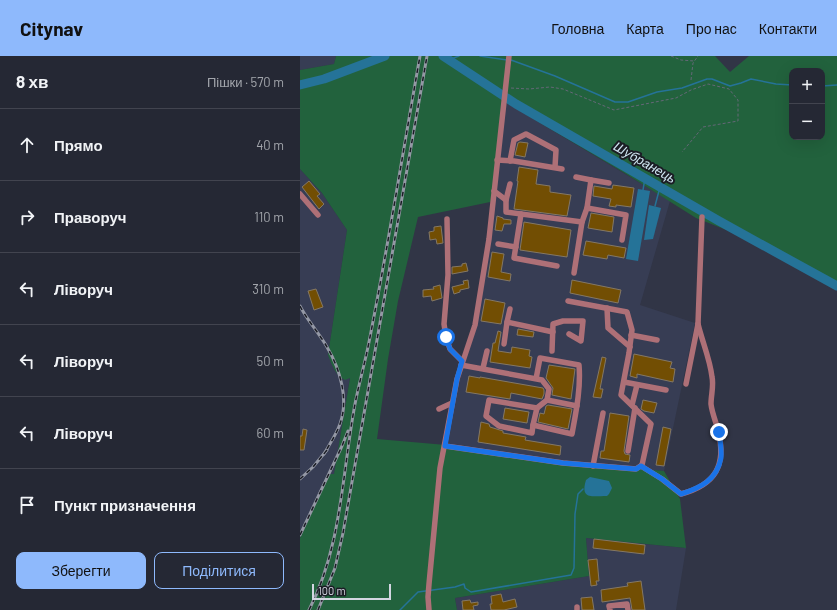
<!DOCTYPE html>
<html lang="uk">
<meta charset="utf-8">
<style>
:root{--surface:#252834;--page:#2d303c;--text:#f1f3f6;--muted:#a3a6ac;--line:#42444f;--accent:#8eb9fc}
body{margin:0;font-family:Barlow,sans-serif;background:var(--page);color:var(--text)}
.controls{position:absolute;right:12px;top:12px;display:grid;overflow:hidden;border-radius:8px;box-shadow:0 4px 16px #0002}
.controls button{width:36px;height:36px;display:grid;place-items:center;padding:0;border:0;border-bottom:1px solid var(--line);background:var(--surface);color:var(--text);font:20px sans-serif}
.scale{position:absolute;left:12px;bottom:10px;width:79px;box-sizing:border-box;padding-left:4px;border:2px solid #d3d6e1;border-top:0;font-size:11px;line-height:14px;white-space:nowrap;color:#d3d6e1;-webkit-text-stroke:3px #1b1d25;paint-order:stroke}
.stop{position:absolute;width:12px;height:12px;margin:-9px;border:3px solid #1a73e8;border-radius:50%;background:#fff}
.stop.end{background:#1a73e8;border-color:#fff;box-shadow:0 1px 4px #0008}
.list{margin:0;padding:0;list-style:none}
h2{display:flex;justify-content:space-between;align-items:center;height:52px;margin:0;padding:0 16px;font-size:17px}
h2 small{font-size:13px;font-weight:400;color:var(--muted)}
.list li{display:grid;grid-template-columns:26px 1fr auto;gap:12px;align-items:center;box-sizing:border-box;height:72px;padding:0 16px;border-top:1px solid var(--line)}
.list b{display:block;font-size:15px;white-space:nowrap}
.list em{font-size:13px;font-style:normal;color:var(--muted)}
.actions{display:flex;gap:8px;padding:12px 16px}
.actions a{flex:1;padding:9px 0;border:1px solid var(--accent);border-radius:8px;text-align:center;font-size:14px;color:var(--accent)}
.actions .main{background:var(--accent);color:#111}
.icon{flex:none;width:22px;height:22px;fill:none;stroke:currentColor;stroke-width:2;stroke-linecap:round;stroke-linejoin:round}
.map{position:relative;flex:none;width:537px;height:554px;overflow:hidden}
header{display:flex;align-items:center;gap:24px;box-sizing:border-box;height:56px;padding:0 20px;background:var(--accent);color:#111}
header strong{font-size:19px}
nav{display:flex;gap:22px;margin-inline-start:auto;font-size:14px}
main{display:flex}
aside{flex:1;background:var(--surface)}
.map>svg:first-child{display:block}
</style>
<header>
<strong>Citynav</strong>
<nav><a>Головна</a><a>Карта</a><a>Про нас</a><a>Контакти</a></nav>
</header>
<main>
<aside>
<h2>8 хв<small>Пішки · 570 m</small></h2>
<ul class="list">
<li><svg class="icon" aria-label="ahead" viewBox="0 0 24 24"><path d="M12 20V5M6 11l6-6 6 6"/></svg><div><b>Прямо</b></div><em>40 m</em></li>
<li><svg class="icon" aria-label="right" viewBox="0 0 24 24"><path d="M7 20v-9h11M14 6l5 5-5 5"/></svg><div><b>Праворуч</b></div><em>110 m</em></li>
<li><svg class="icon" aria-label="left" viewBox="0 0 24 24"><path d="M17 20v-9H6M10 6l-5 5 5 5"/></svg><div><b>Ліворуч</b></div><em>310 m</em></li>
<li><svg class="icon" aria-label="left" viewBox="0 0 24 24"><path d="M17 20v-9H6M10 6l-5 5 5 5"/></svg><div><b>Ліворуч</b></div><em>50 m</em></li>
<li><svg class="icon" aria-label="left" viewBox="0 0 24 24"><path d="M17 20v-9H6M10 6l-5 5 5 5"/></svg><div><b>Ліворуч</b></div><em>60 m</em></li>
<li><svg class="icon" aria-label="arrive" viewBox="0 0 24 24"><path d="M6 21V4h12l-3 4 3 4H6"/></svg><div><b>Пункт призначення</b></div></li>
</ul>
<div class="actions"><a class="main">Зберегти</a><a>Поділитися</a></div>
</aside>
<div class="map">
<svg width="537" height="554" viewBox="0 0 537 554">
<rect width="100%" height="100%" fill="#313546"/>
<g fill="#373d54">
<path d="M0,0H36L34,8L0,14Z"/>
<path d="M205,46L370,145L340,249L395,267L364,415L264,406L146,389L161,311L176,269Z"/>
<path d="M0,113L22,137L47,174L28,299L50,321L34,419H29L0,482Z"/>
<path d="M286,482L386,492L376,554H157L155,542L289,520Z"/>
</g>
<path fill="#22623d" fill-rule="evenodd" d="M36,0H415L430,16L449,0H537V231L457,186L396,162L326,118L205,46L195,145L118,161L98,245L88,303L77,383L146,389L264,406L364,415L380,443L386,492L286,482L289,520L155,542L157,554H0V482L29,419L31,418H34L50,322L45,324C35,319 32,309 28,299L47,174L22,137L0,113V14L34,8ZM492,15H522V81H492Z"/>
<g fill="#257398">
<path d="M338,133L350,135L338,205L326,203Z"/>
<path d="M349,149L361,152L353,183L344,184Z"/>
<path d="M290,421L309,425L312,432L309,438L307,440C292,440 280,444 286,424Z"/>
</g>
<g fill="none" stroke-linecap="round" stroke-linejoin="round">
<g stroke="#257398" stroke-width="1.5">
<path d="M180,0L207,4"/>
<path d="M148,4L159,0"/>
<path d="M211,4L255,20L315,46H328L357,36L382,32L407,23H412L430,30L441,27L451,23L476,28L492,29"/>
<path d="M522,30L537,29"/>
<path d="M343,134L345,122"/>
<path d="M355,150L360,131"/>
<path d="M100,554L118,536L155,531L164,528L165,532L171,536L271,519L274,512L275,458L278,438L283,433"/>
</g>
<g stroke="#257398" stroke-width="9">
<path d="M143,0L216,48L419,165L537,230"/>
<path d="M0,29L24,23L85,0"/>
</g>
</g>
<g fill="#724e03" stroke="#847865">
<path d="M220,86L228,87L225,101L215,99L218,87Z"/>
<path d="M219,111L238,114L236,128L250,130V136L271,139L267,160L214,153L218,125H217Z"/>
<path d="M9,125L20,138L17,140L24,148L19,153L2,131Z"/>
<path d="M313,129L334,132L331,151L316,149V151L309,150L311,143L293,140L294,130L312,133Z"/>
<path d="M291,157L314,161L312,176L288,172Z"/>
<path d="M197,160L203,162V163L211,164V168H204L202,175L195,174Z"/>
<path d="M224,166L271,174L267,201L220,194Z"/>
<path d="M141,170L143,187L137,188L136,183L130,184L129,176L134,175V171Z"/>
<path d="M286,185L326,192L324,202L308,199L307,203L283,199Z"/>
<path d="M192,196L204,198L201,216L211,218L210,225L188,221Z"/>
<path d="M166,207L168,215L152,218V211L162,210V208Z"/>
<path d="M168,224L169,232L160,234V236L154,238L152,231L164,228L163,225Z"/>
<path d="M272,224L321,234L318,247L270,237Z"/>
<path d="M140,229L142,242L132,245L131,240L123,241V234L134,233L133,231Z"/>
<path d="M16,233L23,251L14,254L8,235Z"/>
<path d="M185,243L205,247L201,268L181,265Z"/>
<path d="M218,273L234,276L233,281L217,279Z"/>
<path d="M198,275L201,276L198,295L211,297L212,291L230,294L229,300L232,301L230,312L190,306L193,287H195Z"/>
<path d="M334,298L372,306L370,312L375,313L373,326L337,318V322L330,320Z"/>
<path d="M302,301L306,302L300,333H303L301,342L293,341Z"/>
<path d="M249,309L275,313L271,343L252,339L253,332L246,322Z"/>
<path d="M169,320L180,322V321L243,332L244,334V338L242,343L211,337L210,343L166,336Z"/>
<path d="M343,344L357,347L354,357L344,355L341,353Z"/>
<path d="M248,349L272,353L268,373L238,366L240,357L244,358L246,350Z"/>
<path d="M205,352L229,356L227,367L203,363Z"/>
<path d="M310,357L329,360L324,395L325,398L330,399L329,406L300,402L301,395H304Z"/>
<path d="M181,366L189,368L190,371L203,375V377L226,381L225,384L261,390L260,399L178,386Z"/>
<path d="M363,371L371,373L364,410L356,409Z"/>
<path d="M3,373L7,374L4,394H0V380H2Z"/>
<path d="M294,483L345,489L344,498L293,492Z"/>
<path d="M297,503L299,525H296L297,529L291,530L288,504Z"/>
<path d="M341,525L345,554H332L330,542L302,546L301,534L328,530L327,527Z"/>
<path d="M201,538L203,546L215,543L217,551L204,554H191L190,548H192L191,540Z"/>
<path d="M292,541L294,554H282L281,542Z"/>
<path d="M170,544L171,547L178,546V549L173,550L174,554H163L162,545Z"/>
</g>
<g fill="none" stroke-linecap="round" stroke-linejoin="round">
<g stroke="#646877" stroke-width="1" stroke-dasharray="3 2" stroke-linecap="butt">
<path d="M371,0L381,4L394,5"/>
<path d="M391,24L393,7L398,0"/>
<path d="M211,32L229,33L250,31L263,33L314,54L376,42L391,34L408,28L429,33L438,44V65L403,71L382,96"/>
</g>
<g stroke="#ae7077" stroke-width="5.5">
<path d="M197,104L214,105L262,113"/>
<path d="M210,105L214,84L226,78L256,94L255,111"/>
<path d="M276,121L291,124"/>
<path d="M210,128L206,144V156L282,166L287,152L291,124L309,127"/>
<path d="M194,135L206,144"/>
<path d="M0,138L18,159"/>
<path d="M287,152L326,159L322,184"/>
<path d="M221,158L214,202L257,210"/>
<path d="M147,163L148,219L144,268L146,281L150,293L162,305"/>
<path d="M198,188L216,191"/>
<path d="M274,217L282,166"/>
<path d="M307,252L308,272L330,291"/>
<path d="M207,266L210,253"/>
<path d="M331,279L357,284"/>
<path d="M204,288L207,266L253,276"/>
<path d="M252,295L253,268L263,265H283L281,285L269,278"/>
<path d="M161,309L242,324L249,333L247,344L237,352L189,344L186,360L199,370L232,377L233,369L272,378C276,356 281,332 279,309L240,302L236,323"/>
<path d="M183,312L187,295"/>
<path d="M324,326L366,334"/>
<path d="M386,328L398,268L402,161"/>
<path d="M247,344L277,350"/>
<path d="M332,349L337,329"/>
<path d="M139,353L152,347"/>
<path d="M233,369L237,352"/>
<path d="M145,390L263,407L336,413L342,409L351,368L321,339L329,297L332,274L327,256L268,245"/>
<path d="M328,395L335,352"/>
<path d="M293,410L303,357"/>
<path d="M341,410L362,423L381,438C415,429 427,410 418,374C416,366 412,357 411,348C411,339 414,329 412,321C410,303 402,285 398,268"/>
<path d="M277,551V554"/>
<path d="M129,554L128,541L129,528L140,412L157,323L175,269L189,183L209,0"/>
<path d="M310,554L309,550L327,548L328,554"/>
</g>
<g stroke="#9498a5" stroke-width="3">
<g id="rail">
<path d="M0,250C7,264 19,277 27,291C40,313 49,343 40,368C36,379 29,389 24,398"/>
<path d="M0,423L13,411L27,394"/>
<path d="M0,479L42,390L48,375"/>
<path d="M9,554C42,490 42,417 55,348C59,327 65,307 69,286C88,191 103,95 120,0"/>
<path d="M18,554L35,512L43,477L127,0"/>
</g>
</g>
<use href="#rail" stroke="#1b1d25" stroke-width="1.5" stroke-dasharray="4.5" stroke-linecap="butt"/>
</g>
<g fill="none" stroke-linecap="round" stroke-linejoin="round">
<path stroke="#1a73e8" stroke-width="5" d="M146,281L150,293L162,305L157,323L145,390L263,407L336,413L341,410L362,423L381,438C400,432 417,424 421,402C422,394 420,384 419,376"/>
</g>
<g text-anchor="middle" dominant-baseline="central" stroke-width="4" stroke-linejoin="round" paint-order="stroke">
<g font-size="13" font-style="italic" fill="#d0e7f3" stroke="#1b1d25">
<text transform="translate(345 106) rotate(30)">Шубранець</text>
</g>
</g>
</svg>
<div class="controls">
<button>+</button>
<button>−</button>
</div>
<div class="scale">100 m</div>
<div class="stop" style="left:146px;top:281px"></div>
<div class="stop end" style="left:419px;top:376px"></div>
</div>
</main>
